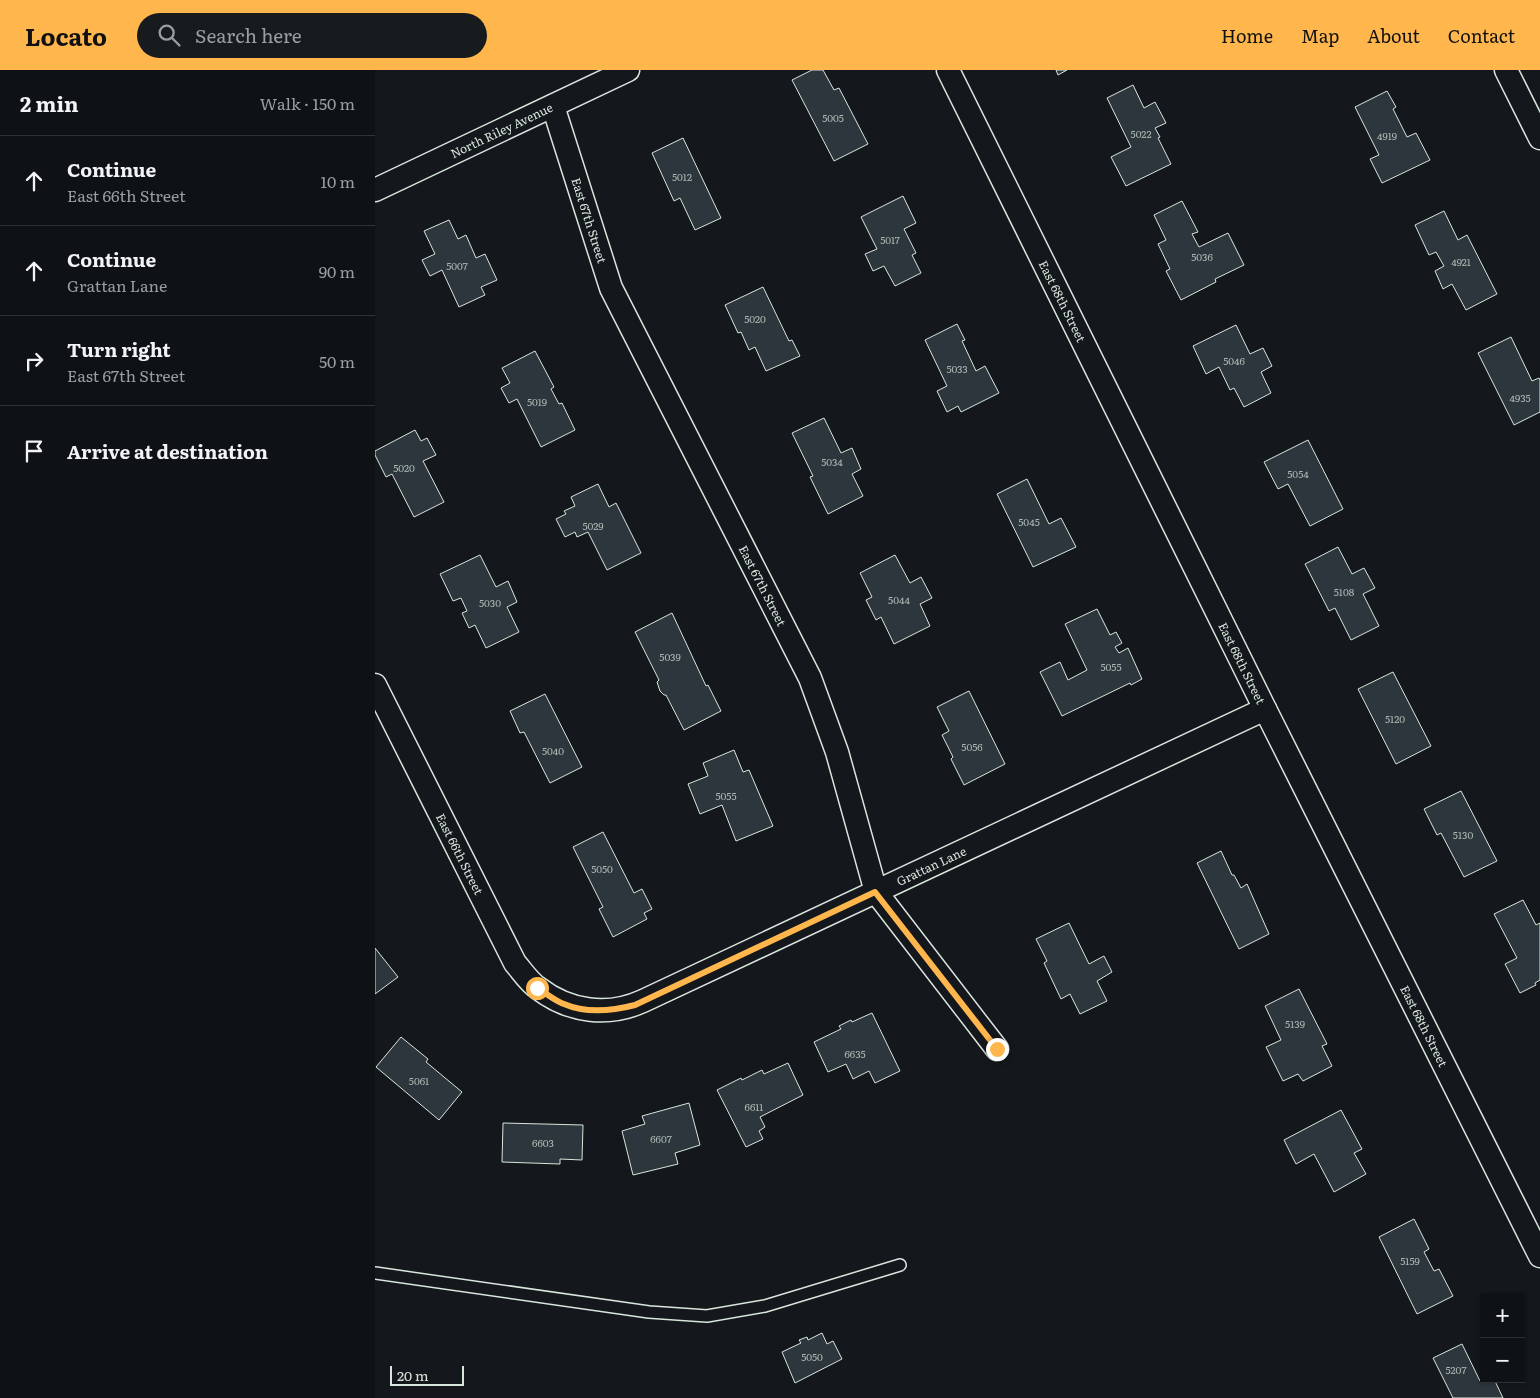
<!DOCTYPE html>
<meta charset="utf-8">
<style>
:root{--surface:#0f1215;--page:#181b1e;--text:#f1f3f6;--muted:#9b9ea0;--line:#2f3234;--accent:#ffb74d}
body{margin:0;font-family:Literata,serif;background:var(--page);color:var(--text)}
.controls{position:absolute;right:15px;bottom:15px;display:grid;overflow:hidden;border-radius:0px;box-shadow:0 1px 4px #0004}
.controls button{width:45px;height:45px;display:grid;place-items:center;padding:0;border:0;border-bottom:1px solid var(--line);background:var(--surface);color:var(--text);font:25px sans-serif}
.scale{position:absolute;left:15px;bottom:12px;width:74px;box-sizing:border-box;padding-left:5px;border:2px solid #d8e6dc;border-top:0;font-size:14px;line-height:18px;white-space:nowrap;color:#d8e6dc;-webkit-text-stroke:4px #14181c;paint-order:stroke}
.stop{position:absolute;width:15px;height:15px;margin:-11px;border:4px solid #ffb74d;border-radius:50%;background:#fff}
.stop.end{background:#ffb74d;border-color:#fff;box-shadow:0 1px 5px #0008}
.list{margin:0;padding:0;list-style:none}
h2{display:flex;justify-content:space-between;align-items:center;height:65px;margin:0;padding:0 20px;font-size:21px}
h2 small{font-size:16px;font-weight:400;color:var(--muted)}
.list li{display:grid;grid-template-columns:32px 1fr auto;gap:15px;align-items:center;box-sizing:border-box;height:90px;padding:0 20px;border-top:1px solid var(--line)}
.list b{display:block;font-size:19px;white-space:nowrap}
.list p{margin:0;font-size:16px;white-space:nowrap;color:var(--muted)}
.list em{font-size:16px;font-style:normal;color:var(--muted)}
.icon{flex:none;width:28px;height:28px;fill:none;stroke:currentColor;stroke-width:2;stroke-linecap:round;stroke-linejoin:round}
.map{position:relative;flex:none;width:1165px;height:1328px;overflow:hidden}
header{display:flex;align-items:center;gap:30px;box-sizing:border-box;height:70px;padding:0 25px;background:var(--accent);color:#111}
header strong{font-size:24px}
nav{display:flex;gap:28px;margin-inline-start:auto;font-size:18px}
.search{width:350px;height:45px;background:var(--page);display:flex;align-items:center;gap:12px;box-sizing:border-box;padding:0 18px;border-radius:28px;color:var(--muted);font-size:19px}
main{display:flex}
aside{flex:1;background:var(--surface)}
.map>svg:first-child{display:block}
</style>
<header>
<strong>Locato</strong>
<div class="search"><svg class="icon" aria-label="search" viewBox="0 0 24 24"><circle cx="10" cy="10" r="6"/><path d="M15 15l6 6"/></svg>Search here</div>
<nav><a>Home</a><a>Map</a><a>About</a><a>Contact</a></nav>
</header>
<main>
<aside>
<h2>2 min<small>Walk · 150 m</small></h2>
<ul class="list">
<li><svg class="icon" aria-label="ahead" viewBox="0 0 24 24"><path d="M12 20V5M6 11l6-6 6 6"/></svg><div><b>Continue</b><p>East 66th Street</p></div><em>10 m</em></li>
<li><svg class="icon" aria-label="ahead" viewBox="0 0 24 24"><path d="M12 20V5M6 11l6-6 6 6"/></svg><div><b>Continue</b><p>Grattan Lane</p></div><em>90 m</em></li>
<li><svg class="icon" aria-label="right" viewBox="0 0 24 24"><path d="M7 20v-9h11M14 6l5 5-5 5"/></svg><div><b>Turn right</b><p>East 67th Street</p></div><em>50 m</em></li>
<li><svg class="icon" aria-label="arrive" viewBox="0 0 24 24"><path d="M6 21V4h12l-3 4 3 4H6"/></svg><div><b>Arrive at destination</b></div></li>
</ul>
</aside>
<div class="map">
<svg width="1165" height="1328" viewBox="0 0 1165 1328">
<rect width="100%" height="100%" fill="#14181c"/>
<g fill="#2c363c" stroke="#d8e6dc">
<path d="M437,0H448L459,20L464,18L493,74L459,91L417,10Z"/>
<path d="M681,0H692L683,5Z"/>
<path d="M758,15L769,38L780,32L791,53L780,58L785,67L783,68L796,94L751,116L736,87L756,77L732,28Z"/>
<path d="M1012,21L1021,37L1018,39L1032,67L1041,63L1055,90L1007,113L995,89L1004,85L980,37Z"/>
<path d="M308,68L346,148L320,160L305,128L299,131L277,83Z"/>
<path d="M528,126L541,153L529,159L541,183L537,185L546,203L520,216L509,196L498,201L490,184L502,179L486,147Z"/>
<path d="M807,131L823,162L817,164L824,177L853,163L869,195L840,209L841,212L806,230L791,201L795,199L783,174L791,170L779,145Z"/>
<path d="M1069,141L1083,170L1092,165L1122,224L1091,240L1077,214L1068,219L1060,201L1069,196L1061,182L1054,185L1040,155Z"/>
<path d="M74,150L83,169L91,165L101,188L110,184L122,210L106,217L110,225L84,237L67,200L55,206L47,190L60,184L49,161Z"/>
<path d="M388,217L414,271L417,270L425,286L391,301L380,277L374,280L366,262L363,263L350,235Z"/>
<path d="M582,254L590,270L587,271L601,301L610,296L624,323L586,342L583,336L572,342L562,321L572,316L550,270Z"/>
<path d="M861,255L875,284L888,278L897,296L886,302L896,323L869,337L859,318L855,320L844,297L831,304L818,276Z"/>
<path d="M1136,267L1157,311L1164,308L1165,310V342L1139,355L1103,283Z"/>
<path d="M160,281L179,317L176,319L184,334L187,333L200,360L166,377L142,329L134,333L126,318L135,313L127,298Z"/>
<path d="M449,348L466,383L477,378L486,399L477,404L488,426L453,444L435,407L438,406L417,363Z"/>
<path d="M40,360L46,371L52,368L61,385L48,391L69,432L39,447L17,404L11,407L0,385V381Z"/>
<path d="M933,370L968,439L935,456L913,414L903,419L889,392Z"/>
<path d="M652,409L674,454L686,448L701,477L658,497L622,424Z"/>
<path d="M223,414L234,437L241,433L266,483L232,500L213,462L202,467L200,462L190,467L181,449L191,444L189,441L200,436L196,427Z"/>
<path d="M963,477L977,504L989,498L1000,518L988,524L1004,556L976,570L960,538L954,541L930,494Z"/>
<path d="M105,485L121,517L133,511L142,532L132,537L144,562L111,578L100,555L94,558L87,543L92,541L86,528L78,531L65,504Z"/>
<path d="M520,485L535,513L546,507L557,528L545,534L555,556L519,574L506,547L501,550L491,530L497,527L485,503Z"/>
<path d="M722,539L735,565L741,562L747,573L740,577L744,583L753,578L767,609L756,615L755,613L687,646L665,602L685,592L693,610L712,600L690,554Z"/>
<path d="M297,543L331,616L333,615L346,641L309,660L291,625H289L285,621L282,612L284,610L260,562Z"/>
<path d="M1018,602L1056,676L1021,694L983,619Z"/>
<path d="M594,621L630,694L589,715L576,689L578,687L567,665L574,661L562,637Z"/>
<path d="M170,624L207,697L175,713L149,662L145,663L135,641Z"/>
<path d="M359,680L368,702L374,700L398,756L361,771L347,735L325,744L313,714L333,706L328,693Z"/>
<path d="M1086,721L1122,791L1089,807L1066,763L1062,765L1049,739Z"/>
<path d="M228,762L259,823L267,819L277,839L269,843L272,849L238,867L224,839L228,837L198,777Z"/>
<path d="M846,781L857,805H859L866,818L872,814L894,864L864,879L822,793Z"/>
<path d="M1148,830L1161,855L1165,853V910L1160,913L1161,915L1145,923L1130,894L1142,888L1119,844Z"/>
<path d="M694,853L714,894L729,886L737,902L722,911L732,931L705,944L695,924L686,929L669,893L672,891L661,869Z"/>
<path d="M0,878L23,907L0,924Z"/>
<path d="M924,919L952,974L947,976L957,996L928,1011L923,1004L908,1011L891,977L906,970L890,936Z"/>
<path d="M497,943L525,1001L500,1013L494,1001L478,1009L471,994L453,1002L439,972L466,959L464,956L476,950L477,952Z"/>
<path d="M26,967L53,989L51,992L87,1022L64,1050L1,997Z"/>
<path d="M413,993L428,1025L385,1047L390,1057L384,1061L388,1069L371,1077L342,1020L366,1008L367,1010L387,1000L389,1004Z"/>
<path d="M314,1033L325,1075L300,1083L303,1094L258,1105L247,1061L270,1054L267,1046Z"/>
<path d="M966,1040L987,1079L979,1083L991,1104L959,1122L939,1084L921,1094L909,1070Z"/>
<path d="M128,1053L208,1055L207,1090L185,1089V1094L127,1092Z"/>
<path d="M1039,1149L1054,1179L1049,1182L1059,1201L1064,1199L1078,1226L1042,1244L1004,1167Z"/>
<path d="M447,1263L452,1274L458,1271L467,1289L420,1313L407,1282L426,1273L424,1270L432,1267L433,1270Z"/>
<path d="M1087,1274L1105,1311L1109,1309H1119L1128,1328H1078L1058,1288Z"/>
</g>
<g fill="none" stroke-linecap="round" stroke-linejoin="round">
<g stroke="#d8e6dc" stroke-width="14">
<path id="service" d="M0,1203L274,1242L332,1246L390,1236L525,1195"/>
</g>
<g stroke="#d8e6dc" stroke-width="25">
<g id="minor">
<path id="s1" d="M573,0L890,639L1165,1186"/>
<path d="M1131,0L1165,68"/>
<path id="s2" d="M178,36L236,218L435,608L462,682L501,822L622,979"/>
<path id="s3" d="M0,120L253,0"/>
<path id="s4" d="M0,615L140,893C147,901 154,912 163,918C194,942 233,947 268,931L890,639"/>
</g>
</g>
<use href="#service" stroke="#14181c" stroke-width="11"/>
<use href="#minor" stroke="#14181c" stroke-width="22"/>
</g>
<g fill="none" stroke-linecap="round" stroke-linejoin="round">
<path stroke="#ffb74d" stroke-width="6" d="M162,918C171,923 180,931 189,934C212,944 237,941 260,935L500,822L622,979"/>
</g>
<g text-anchor="middle" dominant-baseline="central" stroke-width="4" stroke-linejoin="round" paint-order="stroke">
<g font-size="10" fill="#adbab4">
<text x="458" y="47">5005</text>
<text x="766" y="63">5022</text>
<text x="1012" y="65">4919</text>
<text x="307" y="106">5012</text>
<text x="515" y="169">5017</text>
<text x="827" y="186">5036</text>
<text x="1086" y="191">4921</text>
<text x="82" y="195">5007</text>
<text x="380" y="248">5020</text>
<text x="859" y="290">5046</text>
<text x="582" y="298">5033</text>
<text x="1145" y="327">4935</text>
<text x="162" y="331">5019</text>
<text x="457" y="391">5034</text>
<text x="29" y="397">5020</text>
<text x="923" y="403">5054</text>
<text x="654" y="451">5045</text>
<text x="218" y="455">5029</text>
<text x="969" y="521">5108</text>
<text x="524" y="529">5044</text>
<text x="115" y="532">5030</text>
<text x="295" y="586">5039</text>
<text x="736" y="596">5055</text>
<text x="1020" y="648">5120</text>
<text x="597" y="676">5056</text>
<text x="178" y="680">5040</text>
<text x="351" y="725">5055</text>
<text x="1088" y="764">5130</text>
<text x="227" y="798">5050</text>
<text x="920" y="953">5139</text>
<text x="480" y="983">6635</text>
<text x="44" y="1010">5061</text>
<text x="379" y="1036">6611</text>
<text x="286" y="1068">6607</text>
<text x="168" y="1072">6603</text>
<text x="1035" y="1190">5159</text>
<text x="437" y="1286">5050</text>
<text x="1081" y="1299">5207</text>
</g>
<g font-size="12" fill="#d8e6dc" stroke="#14181c">
<text stroke="none"><textPath href="#s3" startOffset="140">North Riley Avenue</textPath></text>
<text stroke="none"><textPath href="#s2" startOffset="120">East 67th Street</textPath></text>
<text stroke="none"><textPath href="#s1" startOffset="258">East 68th Street</textPath></text>
<text stroke="none"><textPath href="#s2" startOffset="525">East 67th Street</textPath></text>
<text stroke="none"><textPath href="#s1" startOffset="662">East 68th Street</textPath></text>
<text stroke="none"><textPath href="#s4" startOffset="189">East 66th Street</textPath></text>
<text stroke="none"><textPath href="#s4" startOffset="775">Grattan Lane</textPath></text>
<text stroke="none"><textPath href="#s1" startOffset="1068">East 68th Street</textPath></text>
</g>
</g>
</svg>
<div class="controls">
<button>+</button>
<button>−</button>
</div>
<div class="scale">20 m</div>
<div class="stop" style="left:162px;top:918px"></div>
<div class="stop end" style="left:622px;top:979px"></div>
</div>
</main>
